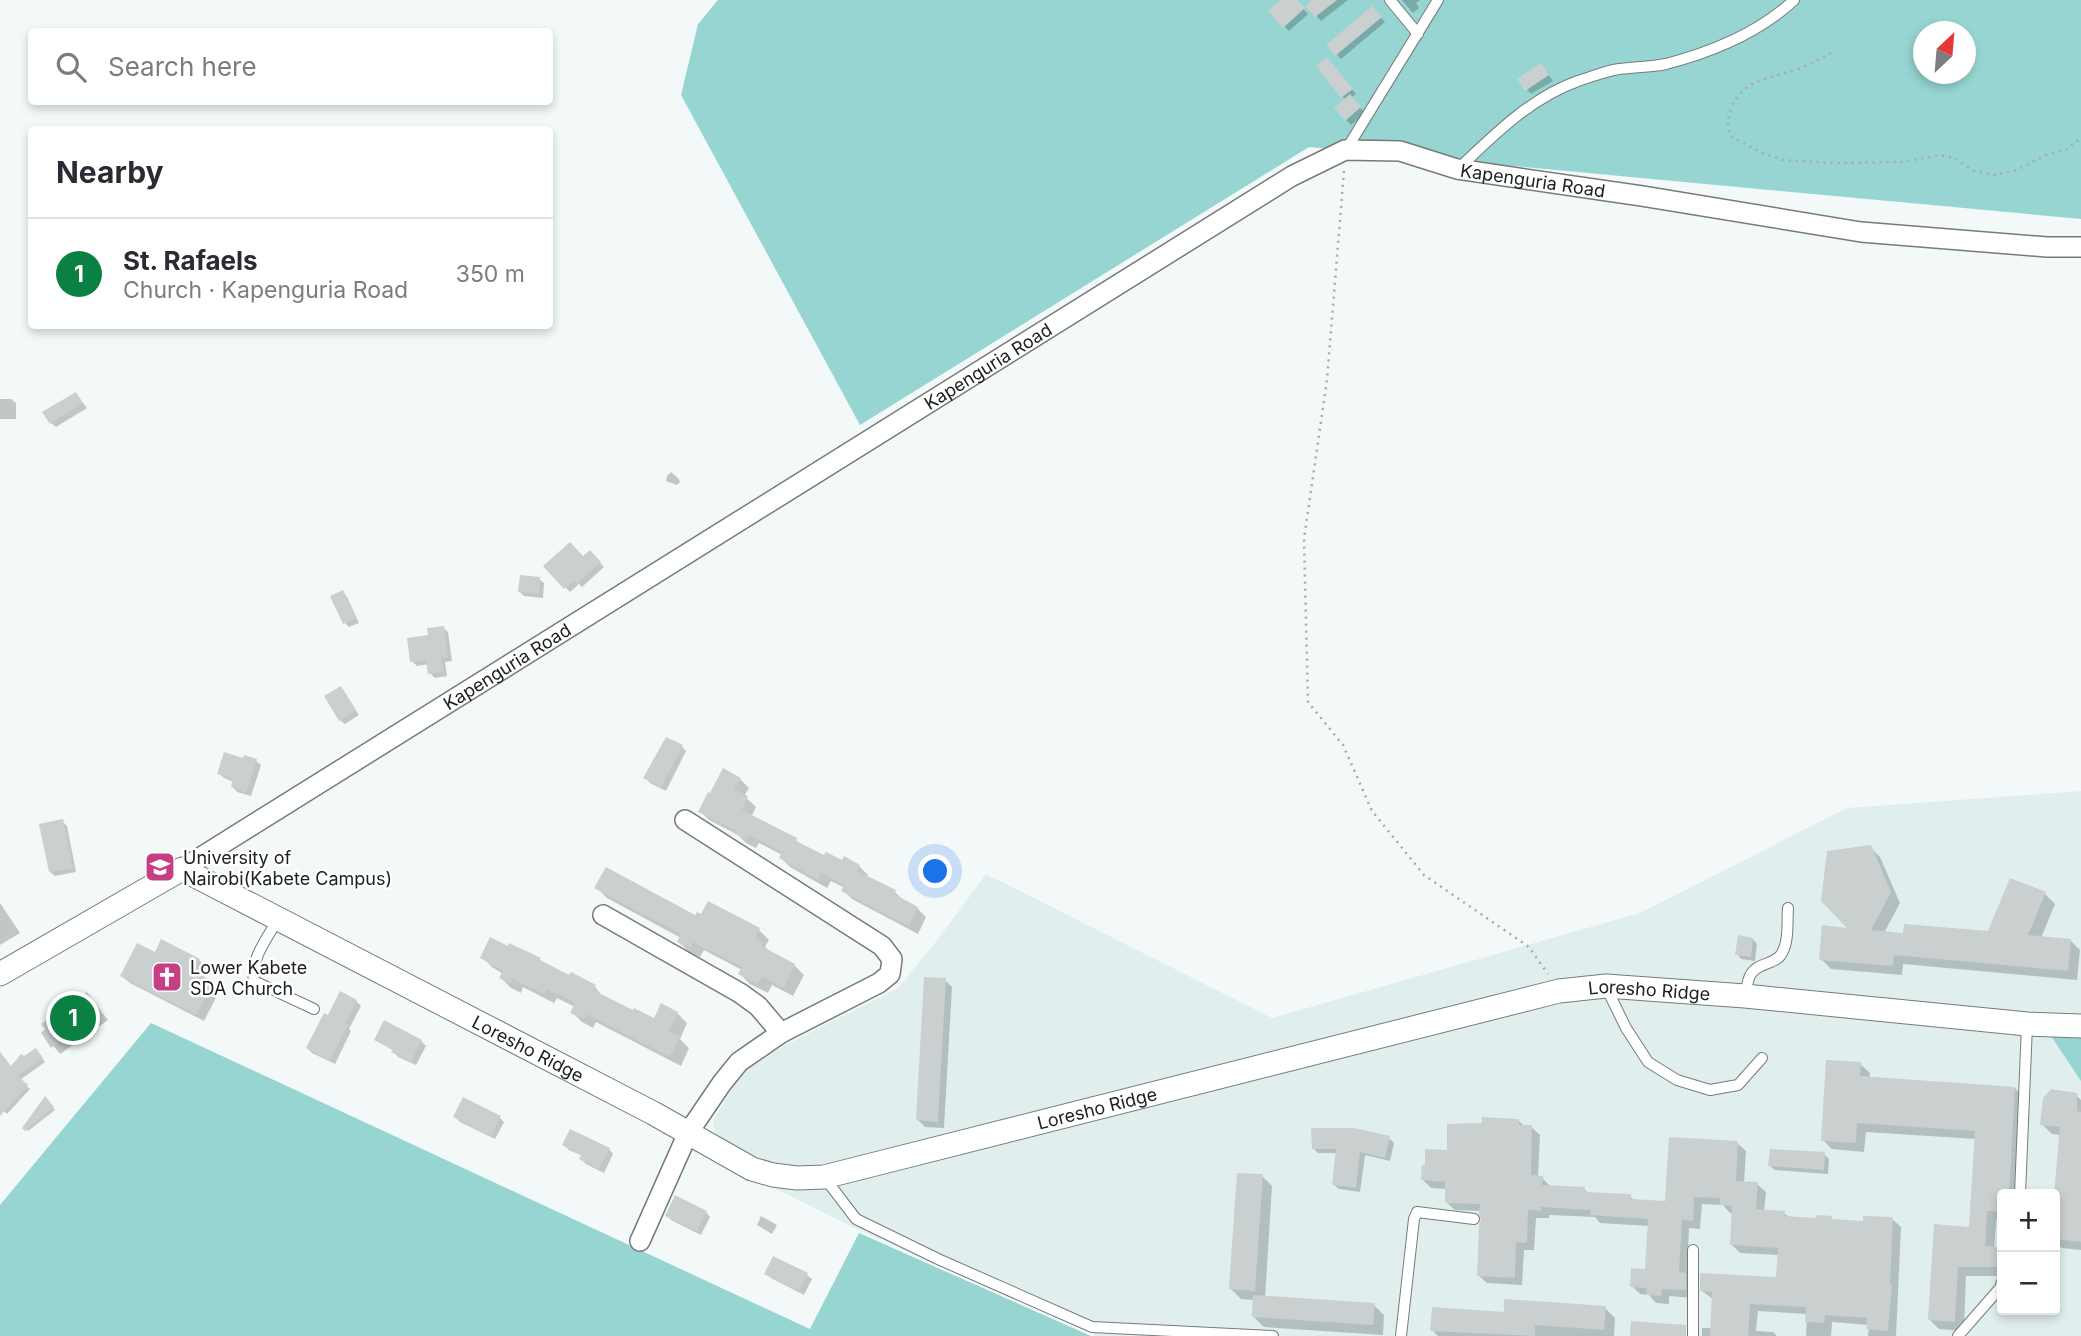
<!DOCTYPE html>
<meta charset="utf-8">
<style>
:root{--surface:#fff;--page:#f7f7f7;--text:#2b2b33;--muted:#7c7c81;--line:#e1e1e2;--accent:#0b8043}
body{margin:0;font-family:Inter,sans-serif;background:var(--page);color:var(--text)}
.controls{position:absolute;right:21px;bottom:21px;display:grid;overflow:hidden;border-radius:7px;box-shadow:0 4px 10px #0003}
.controls button{width:63px;height:63px;display:grid;place-items:center;padding:0;border:0;border-bottom:2px solid var(--line);background:var(--surface);color:var(--text);font:35px sans-serif}
.compass{position:absolute;left:1913px;top:21px;width:63px;height:63px;border-radius:50%;background:var(--surface);box-shadow:0 4px 10px #0003;rotate:26deg}
.you{position:absolute;left:936px;top:872px;width:24px;height:24px;margin:-18px;border:5px solid #fff;border-radius:50%;background:#1a73e8;box-shadow:0 0 0 10px #1a73e833}
.badge{display:grid;place-items:center;width:46px;height:46px;border-radius:50%;background:var(--accent);color:#fff;font-size:23px;font-weight:700}
.pin{position:absolute;translate:-50% -50%;border:4px solid #fff;box-shadow:0 2px 7px #0006}
.list{margin:0;padding:0;list-style:none}
h2{display:flex;justify-content:space-between;align-items:center;height:91px;margin:0;padding:0 28px;font-size:30px}
h2 small{font-size:23px;font-weight:400;color:var(--muted)}
.list li{display:grid;grid-template-columns:46px 1fr auto;gap:21px;align-items:center;box-sizing:border-box;height:112px;padding:0 28px;border-top:2px solid var(--line)}
.list b{display:block;font-size:26px;white-space:nowrap}
.list p{margin:0;font-size:23px;white-space:nowrap;color:var(--muted)}
.list em{font-size:23px;font-style:normal;color:var(--muted)}
.icon{flex:none;width:38px;height:38px;fill:none;stroke:currentColor;stroke-width:2;stroke-linecap:round;stroke-linejoin:round}
.map{position:relative;flex:none;width:2081px;height:1336px;overflow:hidden}
.search{position:absolute;background:var(--surface);box-shadow:0 4px 10px #0003;left:28px;top:28px;width:525px;height:77px;display:flex;align-items:center;gap:18px;box-sizing:border-box;padding:0 24px;border-radius:7px;color:var(--muted);font-size:26px}
.panel{position:absolute;background:var(--surface);box-shadow:0 4px 10px #0003;left:28px;top:126px;width:525px;height:203px;border-radius:7px}
.map>svg:first-child{display:block}
</style>
<div class="map">
<svg width="2081" height="1336" viewBox="0 0 2081 1336">
<rect width="100%" height="100%" fill="#f3f9f8"/>
<path fill="#e0efee" fill-rule="evenodd" d="M2081,791V1336H1094V1334L848,1225L712,1157L718,1150L713,1121L746,1065L898,988L935,943L986,874L1272,1018L1640,913L1847,808ZM2002,1194H2055V1310H2002Z"/>
<g fill="#97d5d2" fill-rule="evenodd">
<path d="M718,0H2081V219L1309,147L860,425L681,95L698,24ZM1924,32H1966V74H1924Z"/>
<path d="M151,1023L810,1329L859,1233L1091,1336H0V1205Z"/>
<path d="M2047,1030L2081,1033V1081Z"/>
</g>
<g fill="#0003">
<path d="M1281,0H1295L1308,14L1289,31L1270,12L1282,1Z"/>
<path d="M1315,0H1348L1321,21L1308,6Z"/>
<path d="M1402,0H1420L1416,3L1419,8L1413,13Z"/>
<path d="M1372,8L1385,22L1341,59L1336,54Z"/>
<path d="M1331,64L1356,94L1351,98L1365,113L1351,125L1336,109L1346,100L1343,97Z"/>
<path d="M1545,70L1553,81L1531,94L1527,90Z"/>
<path d="M76,394L87,408L56,427L51,423Z"/>
<path d="M0,399H11L16,403V419H0Z"/>
<path d="M671,472L678,478L680,482L677,485L666,481L667,476Z"/>
<path d="M590,552L604,567L582,587L579,584L570,592L546,566L583,558Z"/>
<path d="M539,579L544,583L543,598L524,596L520,592Z"/>
<path d="M343,592L347,597L359,623L349,627L345,623Z"/>
<path d="M443,628L448,632L452,661L445,662L447,676L435,678L430,673L429,664L417,666L412,661L430,636Z"/>
<path d="M341,688L359,715L345,724L340,720Z"/>
<path d="M682,747L686,751L666,791L650,783L646,778Z"/>
<path d="M244,760L256,761L261,765L251,796L237,792L233,787L234,782L224,778L219,773Z"/>
<path d="M740,779L749,788L744,796L756,807L751,817L796,840L802,846L825,857L859,866L868,875L867,878L895,892L904,901L917,908L926,917L918,934L852,899L843,890L845,888L831,881L827,888L790,867L781,858L782,855L759,843L756,848L746,843L738,835L709,820L700,811Z"/>
<path d="M62,821L67,826L76,872L55,876L50,872Z"/>
<path d="M1870,847L1880,857L1900,903L1884,933L1905,935L1989,933L2045,894L2055,904L2041,938L2070,940L2080,950L2077,980L1903,964L1902,975L1831,969L1821,959L1852,930Z"/>
<path d="M597,888L696,917L701,916L708,903L759,930L769,940L765,947L771,953L794,965L804,975L793,996L772,985L768,993L750,984L740,974L742,970L704,950L700,957L689,952L679,942L681,938L607,898Z"/>
<path d="M0,903L20,933L0,945Z"/>
<path d="M1753,939L1757,944L1755,961L1741,959L1737,954Z"/>
<path d="M156,954L199,960L206,968L201,977L212,983L220,990L204,1021L130,983L122,976Z"/>
<path d="M482,957L540,960L545,965L595,987L604,998L654,1020L677,1013L687,1023L680,1039L689,1048L681,1066L596,1022L593,1028L582,1022L572,1012L575,1007L557,998L554,1003L523,987L521,993L511,988L501,978L503,974L492,967Z"/>
<path d="M945,980L952,987L944,1128L925,1127L918,1120Z"/>
<path d="M87,994L108,1020L60,1054L43,1033Z"/>
<path d="M356,1001L361,1006L349,1029L351,1031L335,1064L312,1053L308,1048L329,1018Z"/>
<path d="M376,1039L421,1041L426,1046L416,1065L398,1057L394,1051Z"/>
<path d="M38,1053L45,1062L20,1080L30,1089L7,1114L0,1107V1058L12,1068L24,1058Z"/>
<path d="M1860,1064L1870,1073L1869,1078L2015,1088L2024,1098L2018,1194H2002V1220H1996L1994,1249H1997L2002,1254V1276H1966L1964,1331L1939,1329L1930,1320L1970,1228L1976,1139L1866,1132L1864,1152L1832,1149L1823,1140Z"/>
<path d="M2076,1095L2081,1100V1250L2062,1248L2055,1241V1206L2061,1135L2052,1134L2042,1124Z"/>
<path d="M45,1098L55,1110L28,1131L24,1128Z"/>
<path d="M455,1117L500,1118L504,1122L495,1139L460,1122Z"/>
<path d="M1518,1120L1525,1127H1531L1540,1135L1538,1177L1542,1178L1550,1186L1584,1189L1589,1194L1630,1196L1635,1201L1667,1203L1737,1143L1746,1151L1744,1183L1757,1184L1766,1192L1764,1212L1784,1213L1790,1218L1865,1222L1892,1219L1901,1227L1896,1336H1868L1869,1325L1832,1322L1831,1336H1806L1807,1314L1758,1311L1756,1331L1773,1332L1777,1336H1702V1328H1712L1713,1299L1702,1291L1778,1279L1779,1255L1740,1253L1732,1245L1734,1213H1730L1723,1205L1702,1204L1700,1229L1689,1228L1687,1276L1693,1283V1298L1669,1296V1304L1656,1303L1649,1295L1640,1294L1632,1286L1646,1271L1649,1226L1600,1223L1595,1217L1549,1215V1218H1536L1534,1250H1524L1522,1285L1487,1283L1478,1275L1483,1219L1481,1211L1455,1210L1446,1202L1447,1189L1431,1188L1423,1180L1448,1152L1483,1125Z"/>
<path d="M1389,1138L1394,1143L1390,1161L1365,1155L1360,1192L1339,1189L1334,1185L1338,1153H1318L1313,1148Z"/>
<path d="M564,1145L609,1149L613,1154L604,1173L586,1164L581,1159L583,1156L569,1150Z"/>
<path d="M1824,1154L1829,1159L1828,1174L1775,1170L1770,1166Z"/>
<path d="M1262,1176L1272,1186L1265,1298L1374,1305L1384,1315L1383,1335L1264,1327L1254,1317V1300L1241,1299L1231,1289Z"/>
<path d="M706,1212L710,1217L701,1235L671,1220L667,1215Z"/>
<path d="M761,1216L777,1225L772,1234L757,1225Z"/>
<path d="M766,1273L807,1275L812,1279L804,1295L771,1278Z"/>
<path d="M1605,1308L1615,1318L1614,1336H1438L1432,1330L1505,1314Z"/>
</g>
<g fill="#cacfcf">
<path d="M1281,0H1297L1305,8L1283,28L1268,11Z"/>
<path d="M1312,0H1337L1315,17L1305,6Z"/>
<path d="M1372,6L1382,17L1335,56L1326,45Z"/>
<path d="M1327,57L1353,89L1341,98L1316,66Z"/>
<path d="M1541,63L1549,75L1525,91L1517,79Z"/>
<path d="M1350,94L1361,107L1345,121L1334,108Z"/>
<path d="M76,392L83,403L50,424L42,412Z"/>
<path d="M570,542L583,556L590,550L601,562L577,584L574,581L564,589L543,566Z"/>
<path d="M520,575L540,577L539,594L518,592Z"/>
<path d="M343,590L356,618L343,624L330,596Z"/>
<path d="M444,626L448,657L441,658L444,672L428,674L426,660L410,662L407,638L428,635L427,628Z"/>
<path d="M341,686L356,710L339,721L324,696Z"/>
<path d="M666,737L683,745L661,787L643,778Z"/>
<path d="M224,752L243,758L244,755L257,759L246,793L231,787L233,779L217,774Z"/>
<path d="M723,768L741,778L734,789L748,796L742,810L797,838L796,841L824,855L826,852L842,860L844,856L860,865L857,871L896,890L894,894L918,907L909,926L841,891L844,885L821,873L818,880L779,858L782,852L749,835L747,840L735,834L737,831L698,812L708,792L710,793Z"/>
<path d="M63,819L73,868L49,872L39,824Z"/>
<path d="M1871,845L1891,892L1871,930L1903,933L1904,924L1988,931L2010,878L2046,892L2028,935L2071,939L2068,971L1894,955L1893,966L1819,960L1822,925L1847,928L1821,901L1827,851Z"/>
<path d="M606,867L695,915L697,912L701,914L708,901L760,928L755,938L763,943L761,946L795,964L783,988L762,976L757,984L738,974L742,967L693,942L690,948L677,942L681,934L594,888Z"/>
<path d="M1738,935L1753,938L1751,957L1735,955Z"/>
<path d="M490,937L508,946L509,943L541,958L540,960L569,975L571,972L596,985L593,990L633,1010L634,1008L654,1018L661,1003L678,1012L669,1031L680,1037L670,1057L586,1014L583,1019L570,1013L575,1003L547,989L544,994L513,979L510,984L499,978L503,971L480,958Z"/>
<path d="M161,939L200,959L193,971L213,981L196,1015L120,976L137,943L155,952Z"/>
<path d="M924,977L946,978L938,1122L916,1120Z"/>
<path d="M340,991L357,1000L345,1024L348,1025L330,1061L306,1048L324,1013L328,1015Z"/>
<path d="M87,992L102,1012L51,1048L41,1033L45,1029L41,1024Z"/>
<path d="M384,1020L422,1040L411,1062L391,1052L393,1050L374,1040Z"/>
<path d="M36,1048L43,1058L18,1076L28,1085L0,1116V1052L11,1066L21,1054L24,1056Z"/>
<path d="M1826,1060L1861,1062L1860,1076L2015,1087L2009,1194H2002V1212L1987,1211L1985,1246L1998,1247L1997,1267H1958L1955,1322L1928,1320L1934,1224L1969,1227L1975,1131L1857,1123L1856,1143L1821,1141Z"/>
<path d="M2051,1089L2077,1093V1111L2081,1112V1242L2055,1239L2054,1194L2060,1127L2040,1125L2043,1098Z"/>
<path d="M45,1096L54,1107L25,1131L22,1128Z"/>
<path d="M463,1097L501,1116L491,1136L453,1117Z"/>
<path d="M1482,1117L1519,1119V1125H1532L1531,1175L1543,1176L1542,1185L1585,1187V1192L1631,1194V1199L1665,1201L1669,1137L1738,1141L1736,1181L1758,1182L1756,1209L1785,1211V1216L1816,1218L1817,1215L1832,1216V1219L1863,1221V1216L1893,1217L1890,1285H1892L1888,1331L1866,1329L1867,1318L1825,1315L1824,1323L1805,1322L1806,1307L1750,1304L1748,1336H1710L1712,1292L1700,1291V1273L1776,1277L1778,1248L1730,1245L1732,1206L1720,1205V1198L1694,1197L1693,1221L1682,1220L1679,1272L1686,1273V1290L1662,1289L1661,1296L1646,1295L1647,1288L1630,1287L1631,1268L1645,1269L1648,1219L1590,1215L1591,1210L1541,1207V1211L1528,1210L1527,1243L1516,1242L1515,1278L1477,1276L1479,1225L1481,1219L1479,1214L1480,1204L1445,1203V1182L1421,1180L1422,1165H1425V1149L1447,1150V1124L1482,1123Z"/>
<path d="M1311,1128H1354L1390,1136L1385,1158L1360,1152L1356,1188L1332,1185L1336,1149H1312Z"/>
<path d="M570,1129L610,1148L599,1169L579,1159L581,1155L562,1145Z"/>
<path d="M1770,1149L1825,1152L1824,1170L1768,1166Z"/>
<path d="M1237,1173L1263,1174L1255,1291L1229,1289Z"/>
<path d="M675,1195L707,1211L697,1231L665,1216Z"/>
<path d="M773,1256L808,1273L799,1291L764,1274Z"/>
<path d="M1253,1295L1375,1303L1373,1325L1252,1317Z"/>
<path d="M1504,1299L1606,1306L1604,1330L1535,1325V1336L1430,1331L1432,1307L1504,1312Z"/>
<path d="M1631,1321L1686,1325V1336H1630Z"/>
</g>
<g fill="none" stroke-linecap="round" stroke-linejoin="round">
<g stroke="#767b7a" stroke-width="12">
<g id="service">
<path d="M1390,0L1418,34"/>
<path d="M1346,150L1438,0"/>
<path d="M1458,169C1494,135 1530,98 1578,81C1591,77 1605,71 1619,69C1634,67 1651,67 1666,64C1712,52 1760,32 1794,0"/>
<path d="M278,919C268,937 250,959 254,981L314,1009"/>
<path d="M1606,987L1626,1028L1648,1062L1677,1080L1710,1090L1738,1085L1762,1058"/>
<path d="M1745,996C1747,989 1747,980 1751,974C1758,962 1776,965 1782,953C1789,941 1787,922 1788,908"/>
<path d="M824,1177L856,1219L938,1259L1092,1327L1273,1336"/>
<path d="M2020,1194L2027,1025"/>
<path d="M1401,1336L1414,1219L1417,1212L1474,1219"/>
<path d="M1693,1336V1250"/>
<path d="M1958,1336L2000,1288L2002,1282"/>
</g>
</g>
<g stroke="#767b7a" stroke-width="22">
<g id="minor">
<path id="s1" d="M182,869L1292,176L1345,150L1400,151L1457,169L1642,196L1861,232L2047,247H2081"/>
<path d="M603,915L740,993L758,1006L781,1033"/>
<path d="M640,1241L688,1133L722,1083L739,1062L781,1033L879,983L890,974L892,959L882,946L685,820"/>
</g>
</g>
<g stroke="#767b7a" stroke-width="25">
<g id="tertiary">
<path id="s2" d="M0,974L182,869L653,1113L752,1169L773,1175L797,1178L824,1177L1559,991L1606,986L1745,996L2027,1024L2081,1026"/>
</g>
</g>
<g stroke="#a6aaaa" stroke-width="2.5" stroke-dasharray="2 5" stroke-linecap="butt">
<path d="M1831,53C1819,59 1808,66 1795,70C1768,79 1743,79 1731,109C1727,119 1727,126 1730,136L1762,153L1783,160L1834,163L1901,162L1941,155L1954,158L1974,171L1996,175L2017,170L2046,155L2067,149L2081,138"/>
<path d="M1344,171L1327,380L1304,539L1308,702L1343,745L1372,811L1424,875L1529,947L1548,974"/>
</g>
<use href="#service" stroke="#fff" stroke-width="10"/>
<use href="#minor" stroke="#fff" stroke-width="19"/>
<use href="#tertiary" stroke="#fff" stroke-width="23"/>
</g>
<defs>
<g id="school-square" transform="scale(1.575)"><rect x="-9" y="-9" width="18" height="18" rx="4" fill="#c53f82" stroke="#fff"/><path d="M0-5L7-2L0 1L-7-2ZM-4 1L0 2.5L4 1V4Q0 6-4 4Z" fill="#fff"/></g>
<g id="church-square" transform="scale(1.575)"><rect x="-9" y="-9" width="18" height="18" rx="4" fill="#c53f82" stroke="#fff"/><path d="M-1.2-6h2.4v3.5h3.3v2.4h-3.3V6h-2.4V-.1h-3.3v-2.4h3.3Z" fill="#fff"/></g>
</defs>
<g fill-rule="evenodd">
<use href="#school-square" x="160" y="867"/>
<use href="#church-square" x="167" y="977"/>
</g>
<g text-anchor="middle" dominant-baseline="central" stroke-width="5" stroke-linejoin="round" paint-order="stroke">
<g font-size="18" fill="#202222" stroke="#fff">
<text stroke="none"><textPath href="#s1" startOffset="1559">Kapenguria Road</textPath></text>
<text stroke="none"><textPath href="#s1" startOffset="950">Kapenguria Road</textPath></text>
<text stroke="none"><textPath href="#s1" startOffset="383">Kapenguria Road</textPath></text>
<text stroke="none"><textPath href="#s2" startOffset="1776">Loresho Ridge</textPath></text>
<text stroke="none"><textPath href="#s2" startOffset="600">Loresho Ridge</textPath></text>
<text stroke="none"><textPath href="#s2" startOffset="1209">Loresho Ridge</textPath></text>
</g>
<g font-size="18" fill="#202222" stroke="#fff" text-anchor="start">
<text x="183" y="857">University of<tspan x="183" dy="21">Nairobi(Kabete Campus)</tspan></text>
<text x="190" y="967">Lower Kabete<tspan x="190" dy="21">SDA Church</tspan></text>
</g>
</g>
</svg>
<div class="controls">
<button>+</button>
<button>−</button>
</div>
<svg class="compass" viewBox="-18 -18 36 36"><path d="M0-13l5 13h-10z" fill="#e53935"/><path d="M0 13l5-13h-10z" fill="#7c7c81"/></svg>
<div class="you"></div>
<div class="pin badge" style="left:73px;top:1018px">1</div>
<div class="search"><svg class="icon" aria-label="search" viewBox="0 0 24 24"><circle cx="10" cy="10" r="6"/><path d="M15 15l6 6"/></svg>Search here</div>
<section class="panel">
<h2>Nearby<small></small></h2>
<ul class="list">
<li><span class="badge">1</span><div><b>St. Rafaels</b><p>Church · Kapenguria Road</p></div><em>350 m</em></li>
</ul>
</section>
</div>
